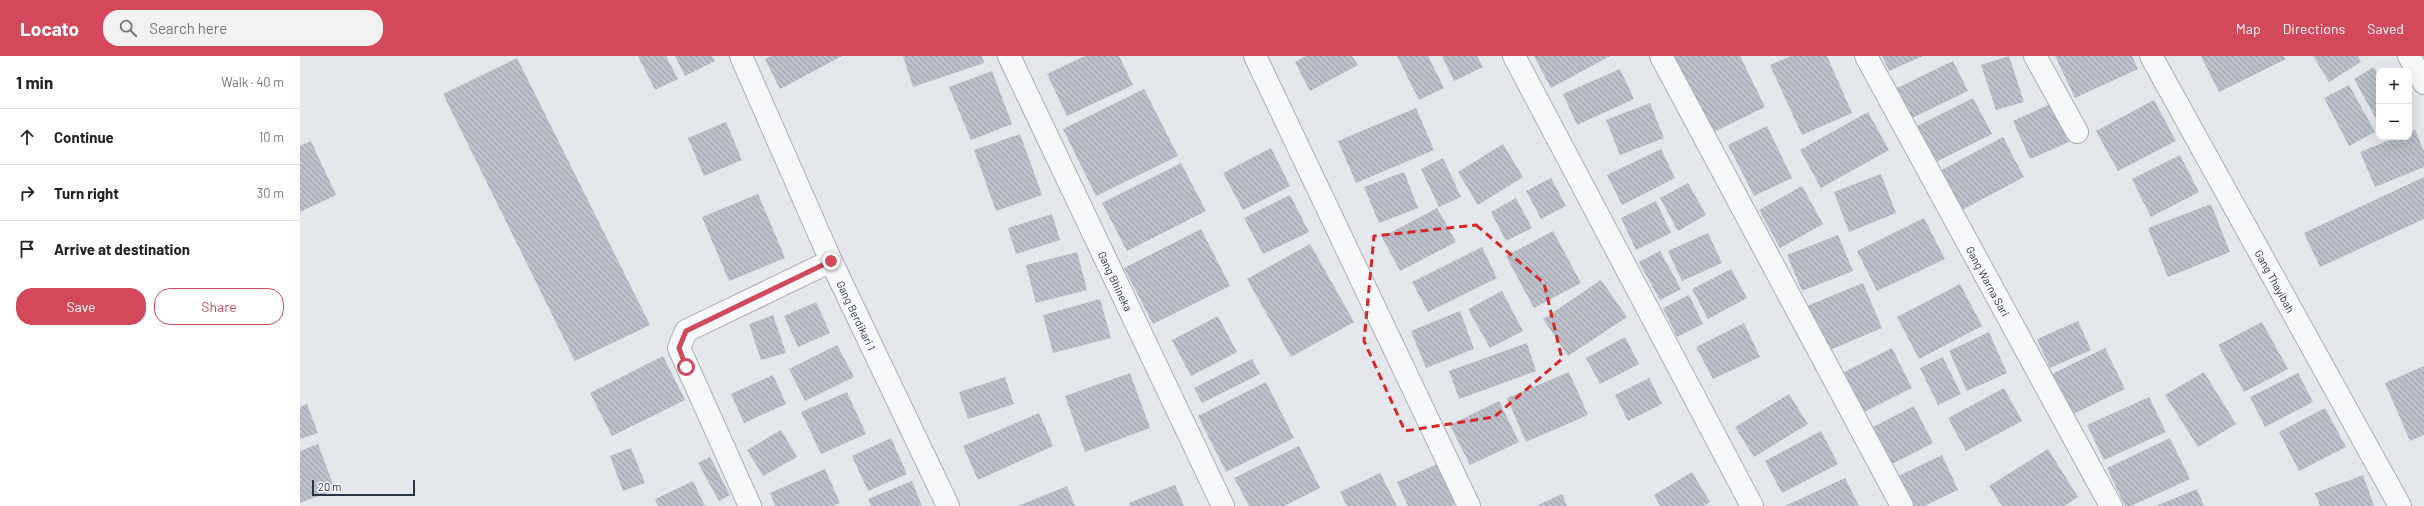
<!DOCTYPE html>
<meta charset="utf-8">
<style>
:root{--surface:#fff;--page:#f2f2f2;--text:#222;--muted:#767676;--line:#e0e0e0;--accent:#d1495b}
body{margin:0;font-family:Barlow,sans-serif;background:var(--page);color:var(--text)}
.controls{position:absolute;right:12px;top:12px;display:grid;overflow:hidden;border-radius:8px;box-shadow:0 4px 16px #0002}
.controls button{width:36px;height:36px;display:grid;place-items:center;padding:0;border:0;border-bottom:1px solid var(--line);background:var(--surface);color:var(--text);font:20px sans-serif}
.scale{position:absolute;left:12px;bottom:10px;width:103px;box-sizing:border-box;padding-left:4px;border:2px solid #2b3445;border-top:0;font-size:11px;line-height:14px;white-space:nowrap;color:#2b3445;-webkit-text-stroke:3px #f4f6f9;paint-order:stroke}
.stop{position:absolute;width:12px;height:12px;margin:-9px;border:3px solid #d1495b;border-radius:50%;background:#fff}
.stop.end{background:#d1495b;border-color:#fff;box-shadow:0 1px 4px #0008}
.list{margin:0;padding:0;list-style:none}
h2{display:flex;justify-content:space-between;align-items:center;height:52px;margin:0;padding:0 16px;font-size:17px}
h2 small{font-size:13px;font-weight:400;color:var(--muted)}
.list li{display:grid;grid-template-columns:26px 1fr auto;gap:12px;align-items:center;box-sizing:border-box;height:56px;padding:0 16px;border-top:1px solid var(--line)}
.list b{display:block;font-size:15px;white-space:nowrap}
.list em{font-size:13px;font-style:normal;color:var(--muted)}
.actions{display:flex;gap:8px;padding:12px 16px}
.actions a{flex:1;padding:9px 0;border:1px solid var(--accent);border-radius:16px;text-align:center;font-size:14px;color:var(--accent)}
.actions .main{background:var(--accent);color:#fff}
.icon{flex:none;width:22px;height:22px;fill:none;stroke:currentColor;stroke-width:2;stroke-linecap:round;stroke-linejoin:round}
.map{position:relative;flex:none;width:2124px;height:450px;overflow:hidden}
header{display:flex;align-items:center;gap:24px;box-sizing:border-box;height:56px;padding:0 20px;background:var(--accent);color:#fff}
header strong{font-size:19px}
nav{display:flex;gap:22px;margin-inline-start:auto;font-size:14px}
.search{width:280px;height:36px;background:var(--page);display:flex;align-items:center;gap:10px;box-sizing:border-box;padding:0 14px;border-radius:16px;color:var(--muted);font-size:15px}
main{display:flex}
aside{flex:1;background:var(--surface)}
.map>svg:first-child{display:block}
</style>
<header>
<strong>Locato</strong>
<div class="search"><svg class="icon" aria-label="search" viewBox="0 0 24 24"><circle cx="10" cy="10" r="6"/><path d="M15 15l6 6"/></svg>Search here</div>
<nav><a>Map</a><a>Directions</a><a>Saved</a></nav>
</header>
<main>
<aside>
<h2>1 min<small>Walk · 40 m</small></h2>
<ul class="list">
<li><svg class="icon" aria-label="ahead" viewBox="0 0 24 24"><path d="M12 20V5M6 11l6-6 6 6"/></svg><div><b>Continue</b></div><em>10 m</em></li>
<li><svg class="icon" aria-label="right" viewBox="0 0 24 24"><path d="M7 20v-9h11M14 6l5 5-5 5"/></svg><div><b>Turn right</b></div><em>30 m</em></li>
<li><svg class="icon" aria-label="arrive" viewBox="0 0 24 24"><path d="M6 21V4h12l-3 4 3 4H6"/></svg><div><b>Arrive at destination</b></div></li>
</ul>
<div class="actions"><a class="main">Save</a><a>Share</a></div>
</aside>
<div class="map">
<svg width="2124" height="450" viewBox="0 0 2124 450">
<defs>
<pattern id="building-back-hatch" width="6" height="6" patternUnits="userSpaceOnUse"><rect width="6" height="6" fill="#bbc0ca"/><path d="M-1 5l2 2M0 0l6 6M5-1l2 2" fill="none" stroke="#989da6"/></pattern>
</defs>
<rect width="100%" height="100%" fill="#e4e7ec"/>
<g fill="url(#building-back-hatch)">
<path d="M338,0H366L378,23L355,34Z"/>
<path d="M375,0H412L415,5L385,20Z"/>
<path d="M472,0H542L480,33L465,3Z"/>
<path d="M603,0H682L684,7L613,31Z"/>
<path d="M785,0H819L833,29L767,60L747,18Z"/>
<path d="M1006,0H1052L1058,9L1010,35L995,6Z"/>
<path d="M1097,0H1128L1144,32L1119,44Z"/>
<path d="M1142,0H1177L1183,11L1154,25Z"/>
<path d="M1234,0H1310L1251,32Z"/>
<path d="M1369,0H1440L1465,51L1408,79Z"/>
<path d="M1491,0H1527L1552,57L1502,79L1470,9Z"/>
<path d="M1582,0H1623L1589,15Z"/>
<path d="M1709,0L1724,46L1696,54L1681,9Z"/>
<path d="M1755,0H1832L1838,13L1775,42Z"/>
<path d="M1901,0H1984L1986,3L1919,36Z"/>
<path d="M2013,0H2058L2061,6L2029,26Z"/>
<path d="M217,2L350,269L275,305L143,38Z"/>
<path d="M1653,5L1668,35L1612,62L1597,32Z"/>
<path d="M2074,11L2079,21V68L2054,23Z"/>
<path d="M1320,13L1334,43L1277,69L1263,38Z"/>
<path d="M692,15L712,68L671,84L649,31Z"/>
<path d="M2049,29L2075,76L2049,90L2024,42Z"/>
<path d="M844,33L878,100L796,140L763,73Z"/>
<path d="M1673,42L1692,78L1636,106L1617,70Z"/>
<path d="M1854,44L1876,85L1818,115L1796,75Z"/>
<path d="M1350,47L1364,82L1320,99L1306,64Z"/>
<path d="M1751,48L1769,86L1730,103L1713,65Z"/>
<path d="M1116,52L1134,94L1056,127L1038,85Z"/>
<path d="M1568,56L1589,94L1521,132L1500,94Z"/>
<path d="M426,66L442,104L404,120L388,82Z"/>
<path d="M1467,70L1492,122L1454,140L1428,89Z"/>
<path d="M2115,74L2124,95V111L2075,131L2060,96L2098,81H2109V76Z"/>
<path d="M720,78L742,139L696,155L674,94Z"/>
<path d="M1703,81L1724,121L1660,155L1638,116Z"/>
<path d="M11,85L36,139L0,156V90Z"/>
<path d="M1203,88L1223,121L1178,149L1158,116Z"/>
<path d="M971,92L990,130L943,154L923,117Z"/>
<path d="M1361,93L1375,122L1322,149L1307,119Z"/>
<path d="M1880,99L1899,136L1851,161L1832,123Z"/>
<path d="M1143,102L1161,141L1139,151L1121,113Z"/>
<path d="M881,107L906,155L827,195L802,147Z"/>
<path d="M1104,116L1118,152L1079,167L1064,131Z"/>
<path d="M1581,118L1596,157L1549,176L1534,136Z"/>
<path d="M2124,121V163L2020,211L2004,177Z"/>
<path d="M1251,122L1266,150L1241,163L1226,135Z"/>
<path d="M1388,127L1406,159L1378,175L1360,142Z"/>
<path d="M1502,130L1523,168L1480,192L1459,154Z"/>
<path d="M458,138L485,202L429,225L402,161Z"/>
<path d="M990,139L1009,176L963,198L944,162Z"/>
<path d="M1216,142L1232,172L1206,185L1191,156Z"/>
<path d="M1356,145L1371,177L1336,194L1321,162Z"/>
<path d="M1911,148L1930,196L1868,221L1848,172Z"/>
<path d="M1137,152L1156,186L1100,215L1082,181Z"/>
<path d="M752,158L760,184L716,198L708,172Z"/>
<path d="M1624,162L1645,203L1577,235L1557,195Z"/>
<path d="M901,173L930,230L853,268L824,212Z"/>
<path d="M1253,175L1281,227L1234,252L1206,200Z"/>
<path d="M1408,177L1422,207L1382,225L1368,195Z"/>
<path d="M1538,179L1553,215L1502,235L1487,199Z"/>
<path d="M1010,188L1054,266L991,301L947,223Z"/>
<path d="M1182,191L1197,222L1128,256L1112,226Z"/>
<path d="M1360,195L1381,233L1360,244L1339,206Z"/>
<path d="M777,196L787,234L736,247L726,209Z"/>
<path d="M1431,213L1447,242L1408,263L1392,233Z"/>
<path d="M1301,224L1327,261L1268,300L1243,263Z"/>
<path d="M1563,227L1582,272L1525,296L1507,250Z"/>
<path d="M1660,228L1682,270L1619,303L1597,261Z"/>
<path d="M1202,235L1223,275L1190,292L1168,253Z"/>
<path d="M1389,239L1403,268L1377,281L1363,252Z"/>
<path d="M800,243L811,282L753,297L743,259Z"/>
<path d="M516,246L530,277L498,291L484,260Z"/>
<path d="M1160,255L1174,293L1126,312L1111,275Z"/>
<path d="M473,259L486,297L461,304L449,268Z"/>
<path d="M918,260L937,296L891,320L872,284Z"/>
<path d="M1778,265L1791,294L1750,312L1737,283Z"/>
<path d="M1962,266L1988,313L1944,336L1918,289Z"/>
<path d="M1444,267L1460,301L1413,323L1396,291Z"/>
<path d="M1689,276L1707,317L1667,335L1649,295Z"/>
<path d="M1325,281L1339,308L1300,328L1286,302Z"/>
<path d="M1227,287L1236,315L1159,343L1149,315Z"/>
<path d="M537,289L554,321L505,345L489,313Z"/>
<path d="M1592,292L1612,332L1564,356L1544,316Z"/>
<path d="M1805,292L1825,333L1771,359L1750,319Z"/>
<path d="M363,300L385,344L312,380L290,337Z"/>
<path d="M1643,301L1661,338L1638,349L1620,312Z"/>
<path d="M952,303L960,318L902,347L894,332Z"/>
<path d="M2124,310V379L2110,385L2085,327Z"/>
<path d="M1269,316L1288,359L1226,386L1207,342Z"/>
<path d="M1904,316L1936,368L1898,391L1865,339Z"/>
<path d="M830,317L850,372L785,396L765,340Z"/>
<path d="M1998,317L2013,346L1965,371L1950,341Z"/>
<path d="M473,319L486,348L444,367L431,338Z"/>
<path d="M705,321L714,348L668,363L659,336Z"/>
<path d="M1349,322L1362,348L1328,365L1315,339Z"/>
<path d="M966,326L994,382L926,416L898,360Z"/>
<path d="M1704,332L1722,365L1666,395L1648,362Z"/>
<path d="M547,336L566,378L521,398L501,356Z"/>
<path d="M1489,338L1508,368L1454,401L1435,371Z"/>
<path d="M1849,341L1866,376L1804,404L1787,369Z"/>
<path d="M1199,345L1219,386L1170,409L1150,369Z"/>
<path d="M7,348L18,377L0,383V351Z"/>
<path d="M1614,350L1633,387L1592,408L1573,371Z"/>
<path d="M2025,352L2046,391L1999,415L1979,376Z"/>
<path d="M739,357L753,390L678,424L663,390Z"/>
<path d="M481,374L497,401L463,420L447,394Z"/>
<path d="M1521,375L1538,408L1482,437L1465,405Z"/>
<path d="M591,382L607,418L568,435L552,400Z"/>
<path d="M1870,382L1890,423L1831,450H1825L1807,412Z"/>
<path d="M18,388L35,434L0,447V395Z"/>
<path d="M999,390L1020,432L984,450H949L934,422Z"/>
<path d="M331,392L345,427L323,435L310,400Z"/>
<path d="M1748,393L1778,441L1764,450H1702L1689,430Z"/>
<path d="M1642,399L1658,434L1624,450H1605L1592,423Z"/>
<path d="M410,401L430,439L419,445L398,407Z"/>
<path d="M1144,405L1162,445L1151,450H1108L1097,426Z"/>
<path d="M525,413L540,447L532,450H475L470,437Z"/>
<path d="M1392,416L1410,446L1403,450H1360L1354,439Z"/>
<path d="M1080,417L1097,450H1047L1040,436Z"/>
<path d="M2063,419L2074,450H2020L2015,437Z"/>
<path d="M1545,422L1559,450H1485Z"/>
<path d="M393,425L405,450H358L355,443Z"/>
<path d="M612,425L622,450H571L568,443Z"/>
<path d="M875,429L884,450H830L829,447Z"/>
<path d="M767,430L775,450H718Z"/>
<path d="M1897,433L1904,450H1856Z"/>
<path d="M1262,438L1267,450H1236Z"/>
</g>
<g fill="none" stroke-linecap="round" stroke-linejoin="round">
<g stroke="#a9aeb7" stroke-width="24">
<g id="minor">
<path id="s1" d="M441,0L531,205L648,450"/>
<path id="s2" d="M709,0L923,450"/>
<path d="M955,0L1169,450"/>
<path d="M1214,0L1452,450"/>
<path d="M1361,0L1602,450"/>
<path id="s3" d="M1566,0L1811,450"/>
<path d="M1735,0L1777,76"/>
<path id="s4" d="M1851,0L2100,450"/>
<path d="M2109,0L2124,27"/>
<path d="M450,450L379,292L386,275L531,205"/>
</g>
</g>
<use href="#minor" stroke="#f7f8fa" stroke-width="22"/>
</g>
<g fill="none" stroke-linecap="round" stroke-linejoin="round">
<path stroke="#d1495b" stroke-width="5" d="M386,311L379,292L386,275L531,205"/>
</g>
<path fill="none" stroke="#d62828" stroke-width="3" stroke-dasharray="8 5" stroke-linejoin="round" d="M1176,169L1244,227L1262,303L1194,361L1105,375L1064,285L1074,180Z"/>
<g text-anchor="middle" dominant-baseline="central" stroke-width="3" stroke-linejoin="round" paint-order="stroke">
<g font-size="11" fill="#2b3445" stroke="#f4f6f9">
<text stroke="none"><textPath href="#s2" startOffset="249">Gang Bhineka</textPath></text>
<text stroke="none"><textPath href="#s3" startOffset="256">Gang Warna Sari</textPath></text>
<text stroke="none"><textPath href="#s4" startOffset="257">Gang Thayibah</textPath></text>
<text stroke="none"><textPath href="#s1" startOffset="284">Gang Berdikari 1</textPath></text>
</g>
</g>
</svg>
<div class="controls">
<button>+</button>
<button>−</button>
</div>
<div class="scale">20 m</div>
<div class="stop" style="left:386px;top:311px"></div>
<div class="stop end" style="left:531px;top:205px"></div>
</div>
</main>
